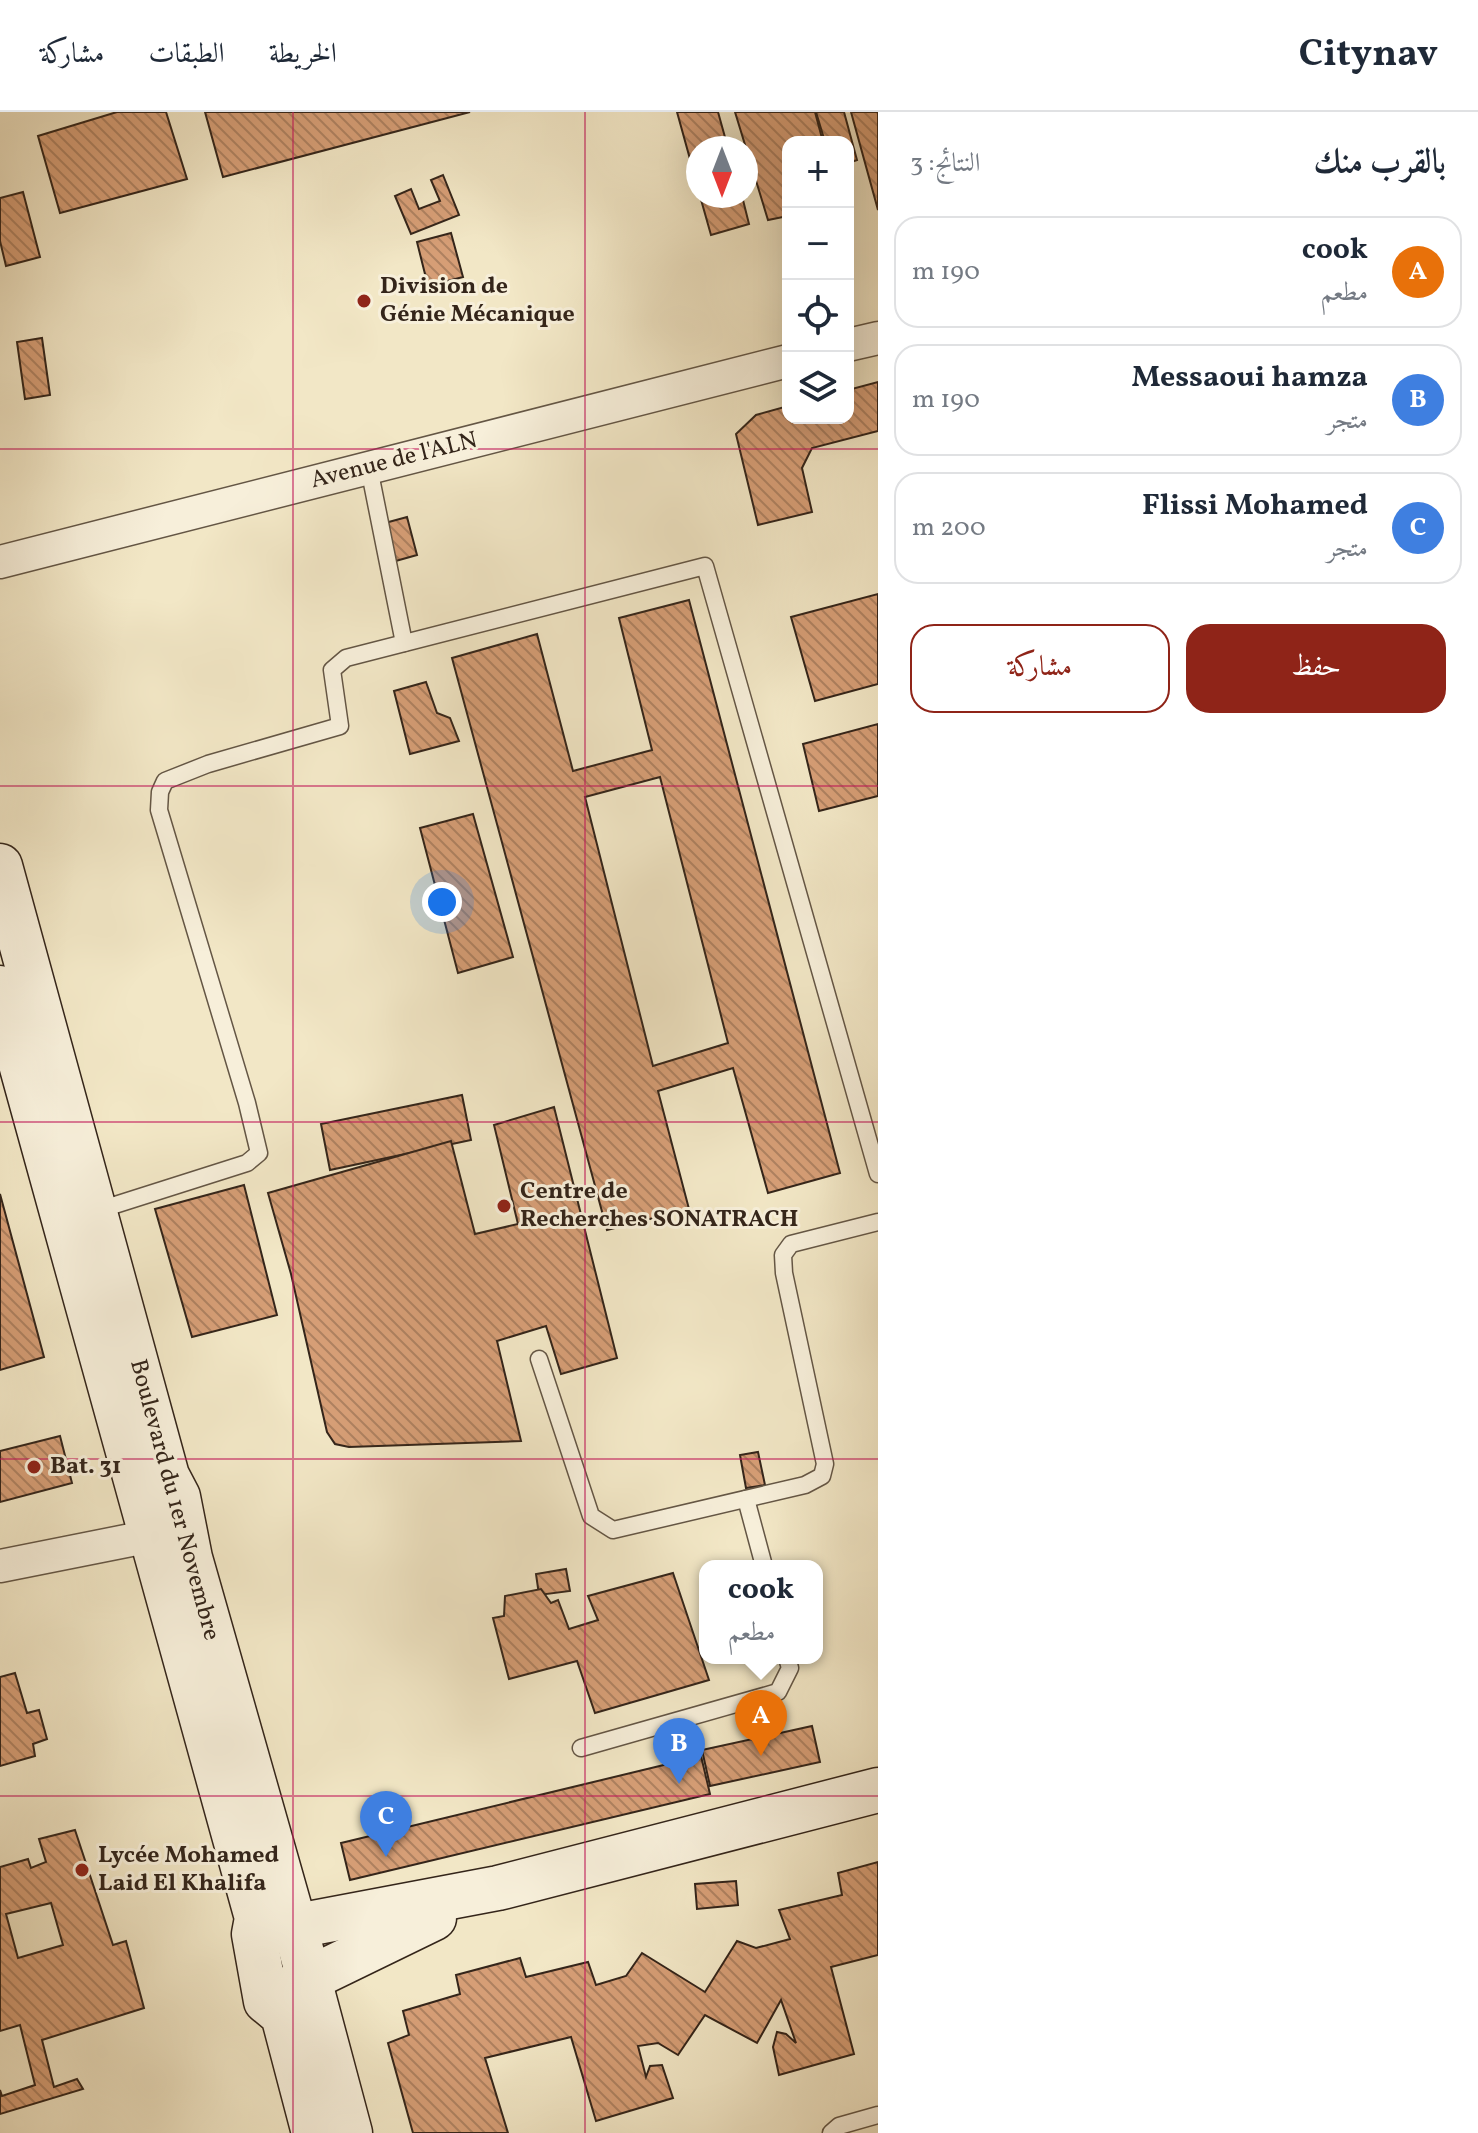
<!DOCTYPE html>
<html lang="ar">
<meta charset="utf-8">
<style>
:root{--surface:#fff;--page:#f2f2f3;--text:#1f2937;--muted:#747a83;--line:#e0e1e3;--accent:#8f2418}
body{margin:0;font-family:Vollkorn,Amiri,serif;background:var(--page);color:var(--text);direction:rtl}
.controls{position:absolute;right:24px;top:24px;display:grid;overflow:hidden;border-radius:16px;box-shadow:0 8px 32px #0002}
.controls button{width:72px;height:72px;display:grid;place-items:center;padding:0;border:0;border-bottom:2px solid var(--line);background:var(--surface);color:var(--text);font:40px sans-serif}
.compass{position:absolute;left:686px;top:24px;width:72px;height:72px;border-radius:50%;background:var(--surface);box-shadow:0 8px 32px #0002;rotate:180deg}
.you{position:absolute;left:442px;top:790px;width:28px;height:28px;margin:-20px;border:6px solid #fff;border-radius:50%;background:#1a73e8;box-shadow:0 0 0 12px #1a73e833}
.badge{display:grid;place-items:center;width:52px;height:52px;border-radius:50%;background:var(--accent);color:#fff;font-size:26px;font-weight:700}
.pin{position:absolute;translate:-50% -66px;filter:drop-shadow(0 2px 4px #0008)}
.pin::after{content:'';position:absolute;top:42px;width:28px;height:24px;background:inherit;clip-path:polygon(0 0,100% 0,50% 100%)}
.popup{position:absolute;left:699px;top:1448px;width:124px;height:104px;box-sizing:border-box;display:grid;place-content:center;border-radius:16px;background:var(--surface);filter:drop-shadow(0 2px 6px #0005);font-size:26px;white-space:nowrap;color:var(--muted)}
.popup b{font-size:30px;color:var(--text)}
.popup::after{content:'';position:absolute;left:50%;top:100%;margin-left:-16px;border:16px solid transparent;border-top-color:var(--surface)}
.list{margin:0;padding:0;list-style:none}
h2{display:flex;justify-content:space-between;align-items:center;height:104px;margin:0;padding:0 32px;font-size:34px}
h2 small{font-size:26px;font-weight:400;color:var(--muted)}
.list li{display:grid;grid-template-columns:52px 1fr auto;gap:24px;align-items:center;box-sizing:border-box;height:112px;margin:0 16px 16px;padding:0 16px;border:2px solid var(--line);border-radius:24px}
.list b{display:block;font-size:30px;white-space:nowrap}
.list p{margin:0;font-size:26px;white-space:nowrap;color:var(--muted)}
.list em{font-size:26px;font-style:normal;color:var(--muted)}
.actions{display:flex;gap:16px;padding:24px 32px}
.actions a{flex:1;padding:18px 0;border:2px solid var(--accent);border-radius:24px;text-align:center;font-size:28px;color:var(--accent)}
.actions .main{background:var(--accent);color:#fff}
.icon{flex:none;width:44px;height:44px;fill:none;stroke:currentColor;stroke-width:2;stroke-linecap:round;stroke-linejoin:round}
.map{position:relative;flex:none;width:878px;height:2021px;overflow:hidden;direction:ltr}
header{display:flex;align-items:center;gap:48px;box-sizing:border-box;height:112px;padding:0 40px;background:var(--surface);border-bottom:2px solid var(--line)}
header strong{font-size:38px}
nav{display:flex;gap:44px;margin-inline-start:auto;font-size:28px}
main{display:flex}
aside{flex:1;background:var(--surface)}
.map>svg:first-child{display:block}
</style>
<header>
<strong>Citynav</strong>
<nav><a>الخريطة</a><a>الطبقات</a><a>مشاركة</a></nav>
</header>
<main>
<aside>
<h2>بالقرب منك<small>النتائج: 3</small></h2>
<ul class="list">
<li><span class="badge" style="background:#e8710a">A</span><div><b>cook</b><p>مطعم</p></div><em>190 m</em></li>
<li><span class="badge" style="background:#3f7fe0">B</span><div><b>Messaoui hamza</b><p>متجر</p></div><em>190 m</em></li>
<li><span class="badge" style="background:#3f7fe0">C</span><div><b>Flissi Mohamed</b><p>متجر</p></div><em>200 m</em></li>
</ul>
<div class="actions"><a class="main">حفظ</a><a>مشاركة</a></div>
</aside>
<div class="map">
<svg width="878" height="2021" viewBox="0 0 878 2021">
<defs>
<pattern id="building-back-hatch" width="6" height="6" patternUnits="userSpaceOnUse" patternTransform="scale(2)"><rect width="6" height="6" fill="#d69e76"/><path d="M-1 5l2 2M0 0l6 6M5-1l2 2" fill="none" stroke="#ae8160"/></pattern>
</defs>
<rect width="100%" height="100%" fill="#f2e7c6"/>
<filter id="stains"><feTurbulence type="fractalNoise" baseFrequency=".0025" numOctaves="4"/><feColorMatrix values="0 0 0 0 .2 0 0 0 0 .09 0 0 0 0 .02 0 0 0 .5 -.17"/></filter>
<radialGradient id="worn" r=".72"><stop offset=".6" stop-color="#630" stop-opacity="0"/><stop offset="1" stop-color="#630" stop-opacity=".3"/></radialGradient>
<g fill="url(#building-back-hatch)" stroke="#34251a" stroke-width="2" fill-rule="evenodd">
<path d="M117,0H166L187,67L60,101L38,24Z"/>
<path d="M205,0H470L223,65Z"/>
<path d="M677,0H718L728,36H698V76Z"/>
<path d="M735,0H815L823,30H788V104L768,108Z"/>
<path d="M816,0H844L857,48L848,51V30H825Z"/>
<path d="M851,0H878V98Z"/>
<path d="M443,63L459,103L411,122L395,84L411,77L419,97L440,89L431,68Z"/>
<path d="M23,80L40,145L6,154L0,129V86Z"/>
<path d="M700,84H742L749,112L711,123Z"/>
<path d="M451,121L463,165L428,174L417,130Z"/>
<path d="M42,226L50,283L25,287L17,230Z"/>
<path d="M878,270V319L812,336L802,356L812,400L758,413L736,322L756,303L788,294V306H848V278Z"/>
<path d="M407,405L417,443L385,452L374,414Z"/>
<path d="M878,482V572L815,589L791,505Z"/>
<path d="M689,488L840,1061L768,1081L733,956L658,979L689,1097L607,1118L452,546L537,522L573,659L652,638L619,506ZM660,665L728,931L653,954L585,685Z"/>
<path d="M426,570L437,601L450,606L459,629L410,642L394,579Z"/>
<path d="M878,612V684L819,699L803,632Z"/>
<path d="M473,702L513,845L458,861L420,716Z"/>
<path d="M462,983L471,1028L330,1058L321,1012Z"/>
<path d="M554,995L617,1246L561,1262L546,1214L497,1229L521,1329L349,1335L335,1332L327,1320L291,1162L268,1081L451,1029L475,1122L518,1112L494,1013Z"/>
<path d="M244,1073L277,1203L192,1225L155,1097Z"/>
<path d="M0,1082L44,1245L0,1258Z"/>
<path d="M60,1324L72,1371L0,1390V1339Z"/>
<path d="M758,1340L765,1373L746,1376L740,1343Z"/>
<path d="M566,1457L570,1479L539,1483L536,1462Z"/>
<path d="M673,1461L709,1568L595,1601L577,1549L509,1567L493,1506L504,1504L505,1484L541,1477L551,1491L558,1488L569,1517L598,1508L588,1484Z"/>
<path d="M15,1561L27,1601L39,1598L47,1627L33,1632L35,1644L0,1654V1565Z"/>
<path d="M812,1614L820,1650L710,1674L702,1638Z"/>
<path d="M701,1644L710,1682L350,1768L341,1731Z"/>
<path d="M75,1718L113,1833L126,1829L144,1896L42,1928L54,1975L77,1967L83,1977L0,2002V1978L2,1984L35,1973L20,1913L0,1919V1755L28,1747L31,1756L46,1750L39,1727ZM51,1791L63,1833L18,1846L6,1802Z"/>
<path d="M878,1750V1843L831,1855L854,1942L779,1963L773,1935L777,1920L786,1922L796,1931L781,1888L757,1931L705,1903L678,1943L658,1931L638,1934L646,1965L650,1954L662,1953L673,1986L596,2009L571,1925L485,1946L508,2021H413L388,1931L409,1923L403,1899L460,1882L456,1863L520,1846L526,1865L588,1850L596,1873L626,1864L642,1841L705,1880L737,1829L756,1836L790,1827L779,1798L842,1783L838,1761Z"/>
<path d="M736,1769L738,1793L697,1797L695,1772Z"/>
</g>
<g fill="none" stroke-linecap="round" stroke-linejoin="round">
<g stroke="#645645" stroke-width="19">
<g id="lane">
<path d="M369,356L404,531"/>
<path d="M96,1099L247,1051L259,1041L247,991L159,698L160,680L165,669L208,652L340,614L332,558L346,546L705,454L878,1062"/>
<path d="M539,1247L591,1404L613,1418L805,1373L822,1364L825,1352L784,1161L783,1143L791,1132L878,1110"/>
<path d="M746,1387L764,1454"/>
<path d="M581,1636L778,1580L790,1556L787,1546"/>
<path d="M831,2021L839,2014L878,2003"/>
</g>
</g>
<g stroke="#645645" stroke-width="35">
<g id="street">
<path d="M848,233L878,226"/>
<path d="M0,450L788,249"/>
<path d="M0,1454L151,1424L164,1405"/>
</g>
</g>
<g stroke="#34251a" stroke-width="47">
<g id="secondary">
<path d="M0,754L167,1364L178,1385L190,1446L295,1815L350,2021"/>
<path d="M0,876L257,1806L254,1822L266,1889L283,1903L314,2021"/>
<path d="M265,1820L498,1776L878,1678"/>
<path d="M284,1879L434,1806"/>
</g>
</g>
<use href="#lane" stroke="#f7efda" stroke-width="16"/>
<use href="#street" stroke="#f7efda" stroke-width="32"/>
<use href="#secondary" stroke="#f7efda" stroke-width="44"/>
</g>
<path fill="none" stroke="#c2185b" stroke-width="2" stroke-opacity="0.55" d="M293,0V2021M585,0V2021M0,337H878M0,674H878M0,1010H878M0,1347H878M0,1684H878"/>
<g fill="#8f2418" stroke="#f7efda" stroke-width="3">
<circle cx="364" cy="189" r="8"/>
<circle cx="504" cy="1094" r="8"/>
<circle cx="34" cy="1355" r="8"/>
<circle cx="82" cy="1758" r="8"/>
</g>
<g text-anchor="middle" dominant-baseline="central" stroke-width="6" stroke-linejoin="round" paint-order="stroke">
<g font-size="24" font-weight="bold" fill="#34251a" stroke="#f7efda" text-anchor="start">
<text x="380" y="175">Division de<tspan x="380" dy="28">Génie Mécanique</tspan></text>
<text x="520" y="1080">Centre de<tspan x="520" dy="28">Recherches SONATRACH</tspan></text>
<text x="50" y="1355">Bat. 31</text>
<text x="98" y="1744">Lycée Mohamed<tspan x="98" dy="28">Laid El Khalifa</tspan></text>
</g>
<g font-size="24" fill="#34251a" stroke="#f7efda">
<text transform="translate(394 349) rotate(-14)">Avenue de l'ALN</text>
<text transform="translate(174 1388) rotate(75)">Boulevard du 1er Novembre</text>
</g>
</g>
<rect width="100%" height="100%" filter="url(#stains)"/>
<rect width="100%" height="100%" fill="url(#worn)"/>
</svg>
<div class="controls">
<button>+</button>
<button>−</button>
<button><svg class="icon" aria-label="locate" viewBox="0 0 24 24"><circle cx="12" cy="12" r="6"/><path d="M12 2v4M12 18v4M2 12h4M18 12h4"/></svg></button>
<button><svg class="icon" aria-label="layers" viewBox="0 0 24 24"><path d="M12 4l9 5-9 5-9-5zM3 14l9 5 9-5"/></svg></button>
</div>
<svg class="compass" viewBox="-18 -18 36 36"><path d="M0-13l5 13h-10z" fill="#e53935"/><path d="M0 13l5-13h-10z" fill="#747a83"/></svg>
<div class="you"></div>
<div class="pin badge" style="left:761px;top:1644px;background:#e8710a">A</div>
<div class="popup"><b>cook</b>مطعم</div>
<div class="pin badge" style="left:679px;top:1672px;background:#3f7fe0">B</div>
<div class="pin badge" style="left:386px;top:1745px;background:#3f7fe0">C</div>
</div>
</main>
